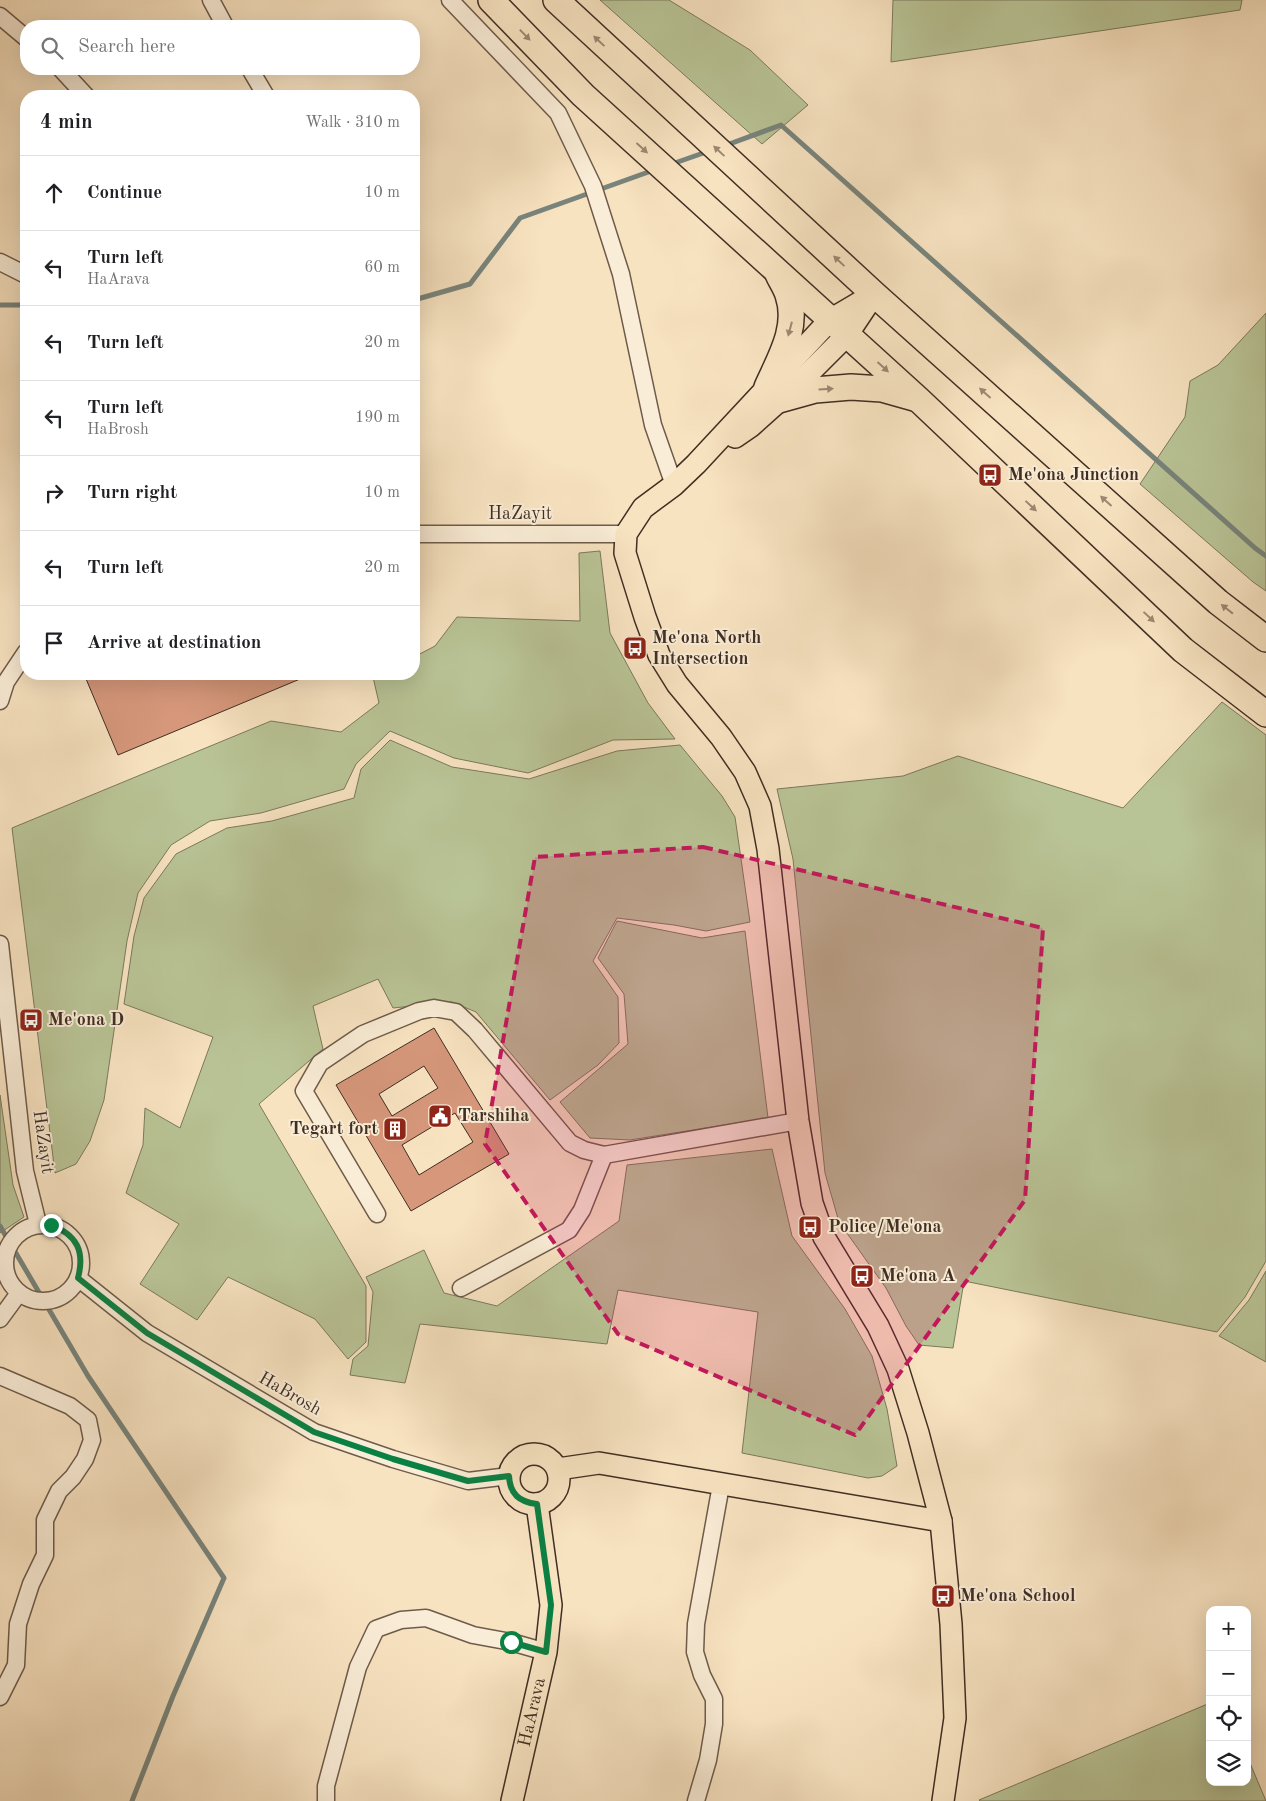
<!DOCTYPE html>
<meta charset="utf-8">
<style>
:root{--surface:#fff;--page:#f6f6f6;--text:#202124;--muted:#757577;--line:#e0e0e0}
body{margin:0;font-family:"Old Standard TT",serif;background:var(--page);color:var(--text)}
.controls{position:absolute;right:15px;bottom:15px;display:grid;overflow:hidden;border-radius:10px;box-shadow:0 5px 20px #0002}
.controls button{width:45px;height:45px;display:grid;place-items:center;padding:0;border:0;border-bottom:1px solid var(--line);background:var(--surface);color:var(--text);font:25px sans-serif}
.stop{position:absolute;width:15px;height:15px;margin:-11px;border:4px solid #0b8043;border-radius:50%;background:#fff}
.stop.end{background:#0b8043;border-color:#fff;box-shadow:0 1px 5px #0008}
.list{margin:0;padding:0;list-style:none}
h2{display:flex;justify-content:space-between;align-items:center;height:65px;margin:0;padding:0 20px;font-size:21px}
h2 small{font-size:16px;font-weight:400;color:var(--muted)}
.list li{display:grid;grid-template-columns:32px 1fr auto;gap:15px;align-items:center;box-sizing:border-box;height:75px;padding:0 20px;border-top:1px solid var(--line)}
.list b{display:block;font-size:19px;white-space:nowrap}
.list p{margin:0;font-size:16px;white-space:nowrap;color:var(--muted)}
.list em{font-size:16px;font-style:normal;color:var(--muted)}
.icon{flex:none;width:28px;height:28px;fill:none;stroke:currentColor;stroke-width:2;stroke-linecap:round;stroke-linejoin:round}
.map{position:relative;flex:none;width:1266px;height:1801px;overflow:hidden}
.search{position:absolute;background:var(--surface);box-shadow:0 5px 20px #0002;left:20px;top:20px;width:400px;height:55px;display:flex;align-items:center;gap:12px;box-sizing:border-box;padding:0 18px;border-radius:20px;color:var(--muted);font-size:19px}
.panel{position:absolute;background:var(--surface);box-shadow:0 5px 20px #0002;left:20px;top:90px;width:400px;height:590px;border-radius:20px}
.map>svg:first-child{display:block}
</style>
<div class="map">
<svg width="1266" height="1801" viewBox="0 0 1266 1801">
<rect width="100%" height="100%" fill="#f8e3c1"/>
<filter id="stains"><feTurbulence type="fractalNoise" baseFrequency=".004" numOctaves="4"/><feColorMatrix values="0 0 0 0 .2 0 0 0 0 .09 0 0 0 0 .02 0 0 0 .5 -.17"/></filter>
<radialGradient id="worn" r=".72"><stop offset=".6" stop-color="#630" stop-opacity="0"/><stop offset="1" stop-color="#630" stop-opacity=".3"/></radialGradient>
<g fill="#b9c496" stroke="#7c795d">
<path d="M600,0H669L750,50L808,105L762,144Z"/>
<path d="M893,0H1242L1240,10L891,62Z"/>
<path d="M1266,313V591L1253,582L1140,484L1185,417L1190,381L1218,365Z"/>
<path d="M600,551L610,633L648,703L675,739L613,740L528,773L454,758L390,731L356,764L344,789L261,813L210,821L171,845L138,893L127,941L104,1100L90,1141L76,1164L55,1173L12,828L271,721L341,732L379,703L373,677L379,674H414V657L435,646L457,617L580,621L579,553Z"/>
<path d="M1222,702L1266,735V1261L1245,1297L1217,1332L964,1281L953,1348L919,1345L906,1326L886,1288L839,1222L825,1173L793,859L777,789L903,776L958,756L1123,808Z"/>
<path d="M390,740L452,767L529,779L617,751L680,745L722,796L735,817L750,922L706,931L674,925L617,918L593,961L618,997L619,1043L598,1065L550,1100L476,1012L452,1002L393,1008L378,979L313,1006L323,1049L259,1104L366,1286V1342L348,1359L315,1319L228,1277L197,1320L140,1284L179,1224L126,1193L143,1145L145,1108L180,1128L213,1037L124,1004L134,936L144,898L176,854L227,828L272,821L354,798L361,769Z"/>
<path d="M617,921L702,938L745,931L768,1118L630,1140L590,1138L560,1102L628,1044L624,994L598,958Z"/>
<path d="M0,1095L13,1185L24,1217L0,1233Z"/>
<path d="M772,1149L792,1236L845,1309L872,1356L887,1409L897,1466L882,1476L868,1478L742,1453L758,1312L618,1290L607,1344L420,1324L405,1383L350,1375L353,1359L368,1346L373,1292L366,1277L424,1250L444,1293L497,1306L619,1221L627,1165Z"/>
<path d="M1266,1271V1362L1219,1336L1249,1300Z"/>
<path d="M1210,1703V1782H1247V1756L1266,1801H980L979,1800Z"/>
</g>
<g fill="none" stroke-linecap="round" stroke-linejoin="round">
<g stroke="#78847c" stroke-width="5">
<path d="M724,146L781,125L1255,548L1266,556"/>
<path d="M672,164L709,151"/>
<path d="M414,300L470,284L520,218L654,170"/>
<path d="M0,305H26"/>
<path d="M0,1226L88,1376L224,1578L173,1696L132,1801"/>
</g>
</g>
<g fill="#d6977b" stroke="#402e24" fill-rule="evenodd">
<path d="M84,674H312L118,755Z"/>
<path d="M434,1028L509,1154L411,1211L336,1085ZM424,1066L438,1088L392,1116L379,1094ZM455,1113L473,1142L419,1175L402,1145Z"/>
</g>
<g fill="none" stroke-linecap="round" stroke-linejoin="round">
<g stroke="#6e5b4b" stroke-width="19">
<g id="minor">
<path d="M211,0L225,26"/>
<path d="M450,0L558,113L593,186L621,274L653,425L674,485"/>
<path d="M0,16L26,38"/>
<path d="M61,69L86,96"/>
<path d="M250,69L266,96"/>
<path d="M0,262L26,275"/>
<path d="M414,534H626"/>
<path d="M0,701L6,682L26,652"/>
<path d="M0,944L25,1171L38,1224"/>
<path d="M377,1214L304,1091L320,1063L363,1034L419,1011L434,1008L456,1012L475,1030L570,1143L584,1150L604,1155L798,1121"/>
<circle cx="43" cy="1263" r="38"/>
<path d="M78,1278L147,1333L314,1432L393,1459L468,1481L509,1476"/>
<path d="M461,1288L569,1230L582,1210L604,1155"/>
<path d="M0,1319L19,1293"/>
<path d="M0,1376L70,1406L88,1420L92,1440L85,1459L73,1477L59,1491L45,1520V1555L31,1584L18,1624L16,1665L0,1697"/>
<path d="M326,1801V1786L358,1667L376,1629L401,1620L426,1618L473,1635L511,1642L546,1652"/>
<path d="M696,1801L708,1760L714,1724V1699L702,1675L695,1652L696,1624L721,1485"/>
</g>
</g>
<g stroke="#402e24" stroke-width="24">
<g id="major">
<path d="M874,294L830,320L696,464L674,485L643,508L626,534L625,553L645,617L659,655L677,684L721,737L745,772L760,806L768,849L798,1121L812,1203L824,1237L878,1326L898,1369L918,1433L941,1521L951,1624L955,1718L943,1801"/>
<path d="M735,437L751,426L799,383L847,335L871,299"/>
<circle cx="534" cy="1479" r="25"/>
<path d="M558,1469L599,1463L941,1521"/>
<path id="s1" d="M512,1801L546,1652L551,1605L537,1504"/>
</g>
</g>
<g stroke="#402e24" stroke-width="28">
<g id="highway">
<path d="M491,0L583,95L919,400L1183,650L1266,714"/>
<path d="M556,0L874,294L1218,602L1266,639"/>
<path d="M767,387C780,358 799,327 788,295C786,288 781,281 778,274"/>
<path d="M779,400L815,390L851,387L882,389L914,398"/>
</g>
</g>
<use href="#minor" stroke="#faedd7" stroke-width="16"/>
<use href="#major" stroke="#f8e3c1" stroke-width="21"/>
<use href="#highway" stroke="#f8e3c1" stroke-width="25"/>
</g>
<defs><path id="oneway-solid" d="M-6-.8H1V-3.2L6.5 0L1 3.2V.8H-6Z" transform="scale(1.25)"/></defs>
<g fill="#9c8872">
<use href="#oneway-solid" transform="translate(525 35) rotate(46)"/>
<use href="#oneway-solid" transform="translate(599 41) rotate(-137)"/>
<use href="#oneway-solid" transform="translate(642 148) rotate(42)"/>
<use href="#oneway-solid" transform="translate(719 151) rotate(-137)"/>
<use href="#oneway-solid" transform="translate(839 261) rotate(-137)"/>
<use href="#oneway-solid" transform="translate(790 329) rotate(105)"/>
<use href="#oneway-solid" transform="translate(883 367) rotate(42)"/>
<use href="#oneway-solid" transform="translate(826 389) rotate(-4)"/>
<use href="#oneway-solid" transform="translate(985 393) rotate(-138)"/>
<use href="#oneway-solid" transform="translate(1106 501) rotate(-138)"/>
<use href="#oneway-solid" transform="translate(1031 506) rotate(43)"/>
<use href="#oneway-solid" transform="translate(1227 609) rotate(-142)"/>
<use href="#oneway-solid" transform="translate(1149 617) rotate(43)"/>
</g>
<g fill="none" stroke-linecap="round" stroke-linejoin="round">
<path stroke="#0b8043" stroke-width="6" d="M51,1225C77,1235 85,1251 78,1278L147,1333L314,1432L393,1459L468,1481L509,1476C510,1494 519,1502 537,1504L551,1605L546,1652L511,1642"/>
</g>
<path fill="#c2185b" fill-opacity="0.2" stroke="#c2185b" stroke-width="4" stroke-dasharray="10 6" stroke-linejoin="round" d="M703,847L1043,928L1025,1200L855,1435L618,1334L485,1144L535,857Z"/>
<defs>
<g id="bus-square" transform="scale(1.25)"><rect x="-9" y="-9" width="18" height="18" rx="4" fill="#8f2418" stroke="#faedd7"/><path d="M-5-6H5V4H4V6H2V4H-2V6H-4V4H-5ZM-3.5-4V0h7V-4ZM-3.5 1.2v1.5H-2V1.2ZM2 1.2v1.5H3.5V1.2Z" fill="#fff"/></g>
<g id="civic-square" transform="scale(1.25)"><rect x="-9" y="-9" width="18" height="18" rx="4" fill="#8f2418" stroke="#faedd7"/><path d="M-.6-6.5H3V-4.5H.6V-3L4-1V1h2V6H-6V1h2V-1L-.6-3ZM-1.2 2.5V6h2.4V2.5Z" fill="#fff"/></g>
<g id="building-square" transform="scale(1.25)"><rect x="-9" y="-9" width="18" height="18" rx="4" fill="#8f2418" stroke="#faedd7"/><path d="M-4-6H4V6H1V3H-1V6H-4ZM-2.5-4.3h1.7v1.8h-1.7ZM.8-4.3h1.7v1.8H.8ZM-2.5-1h1.7V.8h-1.7ZM.8-1h1.7V.8H.8Z" fill="#fff"/></g>
</defs>
<g fill-rule="evenodd">
<use href="#bus-square" x="990" y="475"/>
<use href="#bus-square" x="635" y="648"/>
<use href="#bus-square" x="31" y="1020"/>
<use href="#civic-square" x="440" y="1116"/>
<use href="#building-square" x="395" y="1129"/>
<use href="#bus-square" x="810" y="1227"/>
<use href="#bus-square" x="862" y="1276"/>
<use href="#bus-square" x="943" y="1596"/>
</g>
<g text-anchor="middle" dominant-baseline="central" stroke-width="4" stroke-linejoin="round" paint-order="stroke">
<g font-size="18" font-weight="bold" fill="#402e24" stroke="#faedd7" text-anchor="start">
<text x="1008" y="475">Me'ona Junction</text>
<text x="652" y="638">Me'ona North<tspan x="652" dy="21">Intersection</tspan></text>
<text x="48" y="1020">Me'ona D</text>
<text x="458" y="1116">Tarshiha</text>
<text x="378" y="1129" text-anchor="end">Tegart fort</text>
<text x="828" y="1227">Police/Me'ona</text>
<text x="880" y="1276">Me'ona A</text>
<text x="960" y="1596">Me'ona School</text>
</g>
<g font-size="18" fill="#402e24" stroke="#faedd7">
<text x="520" y="514">HaZayit</text>
<text transform="translate(43 1142) rotate(82)">HaZayit</text>
<text transform="translate(290 1394) rotate(30)">HaBrosh</text>
<text stroke="none"><textPath href="#s1" startOffset="91">HaArava</textPath></text>
</g>
</g>
<rect width="100%" height="100%" filter="url(#stains)"/>
<rect width="100%" height="100%" fill="url(#worn)"/>
</svg>
<div class="controls">
<button>+</button>
<button>−</button>
<button><svg class="icon" aria-label="locate" viewBox="0 0 24 24"><circle cx="12" cy="12" r="6"/><path d="M12 2v4M12 18v4M2 12h4M18 12h4"/></svg></button>
<button><svg class="icon" aria-label="layers" viewBox="0 0 24 24"><path d="M12 4l9 5-9 5-9-5zM3 14l9 5 9-5"/></svg></button>
</div>
<div class="stop" style="left:511px;top:1642px"></div>
<div class="stop end" style="left:51px;top:1225px"></div>
<div class="search"><svg class="icon" aria-label="search" viewBox="0 0 24 24"><circle cx="10" cy="10" r="6"/><path d="M15 15l6 6"/></svg>Search here</div>
<section class="panel">
<h2>4 min<small>Walk · 310 m</small></h2>
<ul class="list">
<li><svg class="icon" aria-label="ahead" viewBox="0 0 24 24"><path d="M12 20V5M6 11l6-6 6 6"/></svg><div><b>Continue</b></div><em>10 m</em></li>
<li><svg class="icon" aria-label="left" viewBox="0 0 24 24"><path d="M17 20v-9H6M10 6l-5 5 5 5"/></svg><div><b>Turn left</b><p>HaArava</p></div><em>60 m</em></li>
<li><svg class="icon" aria-label="left" viewBox="0 0 24 24"><path d="M17 20v-9H6M10 6l-5 5 5 5"/></svg><div><b>Turn left</b></div><em>20 m</em></li>
<li><svg class="icon" aria-label="left" viewBox="0 0 24 24"><path d="M17 20v-9H6M10 6l-5 5 5 5"/></svg><div><b>Turn left</b><p>HaBrosh</p></div><em>190 m</em></li>
<li><svg class="icon" aria-label="right" viewBox="0 0 24 24"><path d="M7 20v-9h11M14 6l5 5-5 5"/></svg><div><b>Turn right</b></div><em>10 m</em></li>
<li><svg class="icon" aria-label="left" viewBox="0 0 24 24"><path d="M17 20v-9H6M10 6l-5 5 5 5"/></svg><div><b>Turn left</b></div><em>20 m</em></li>
<li><svg class="icon" aria-label="arrive" viewBox="0 0 24 24"><path d="M6 21V4h12l-3 4 3 4H6"/></svg><div><b>Arrive at destination</b></div></li>
</ul>
</section>
</div>
